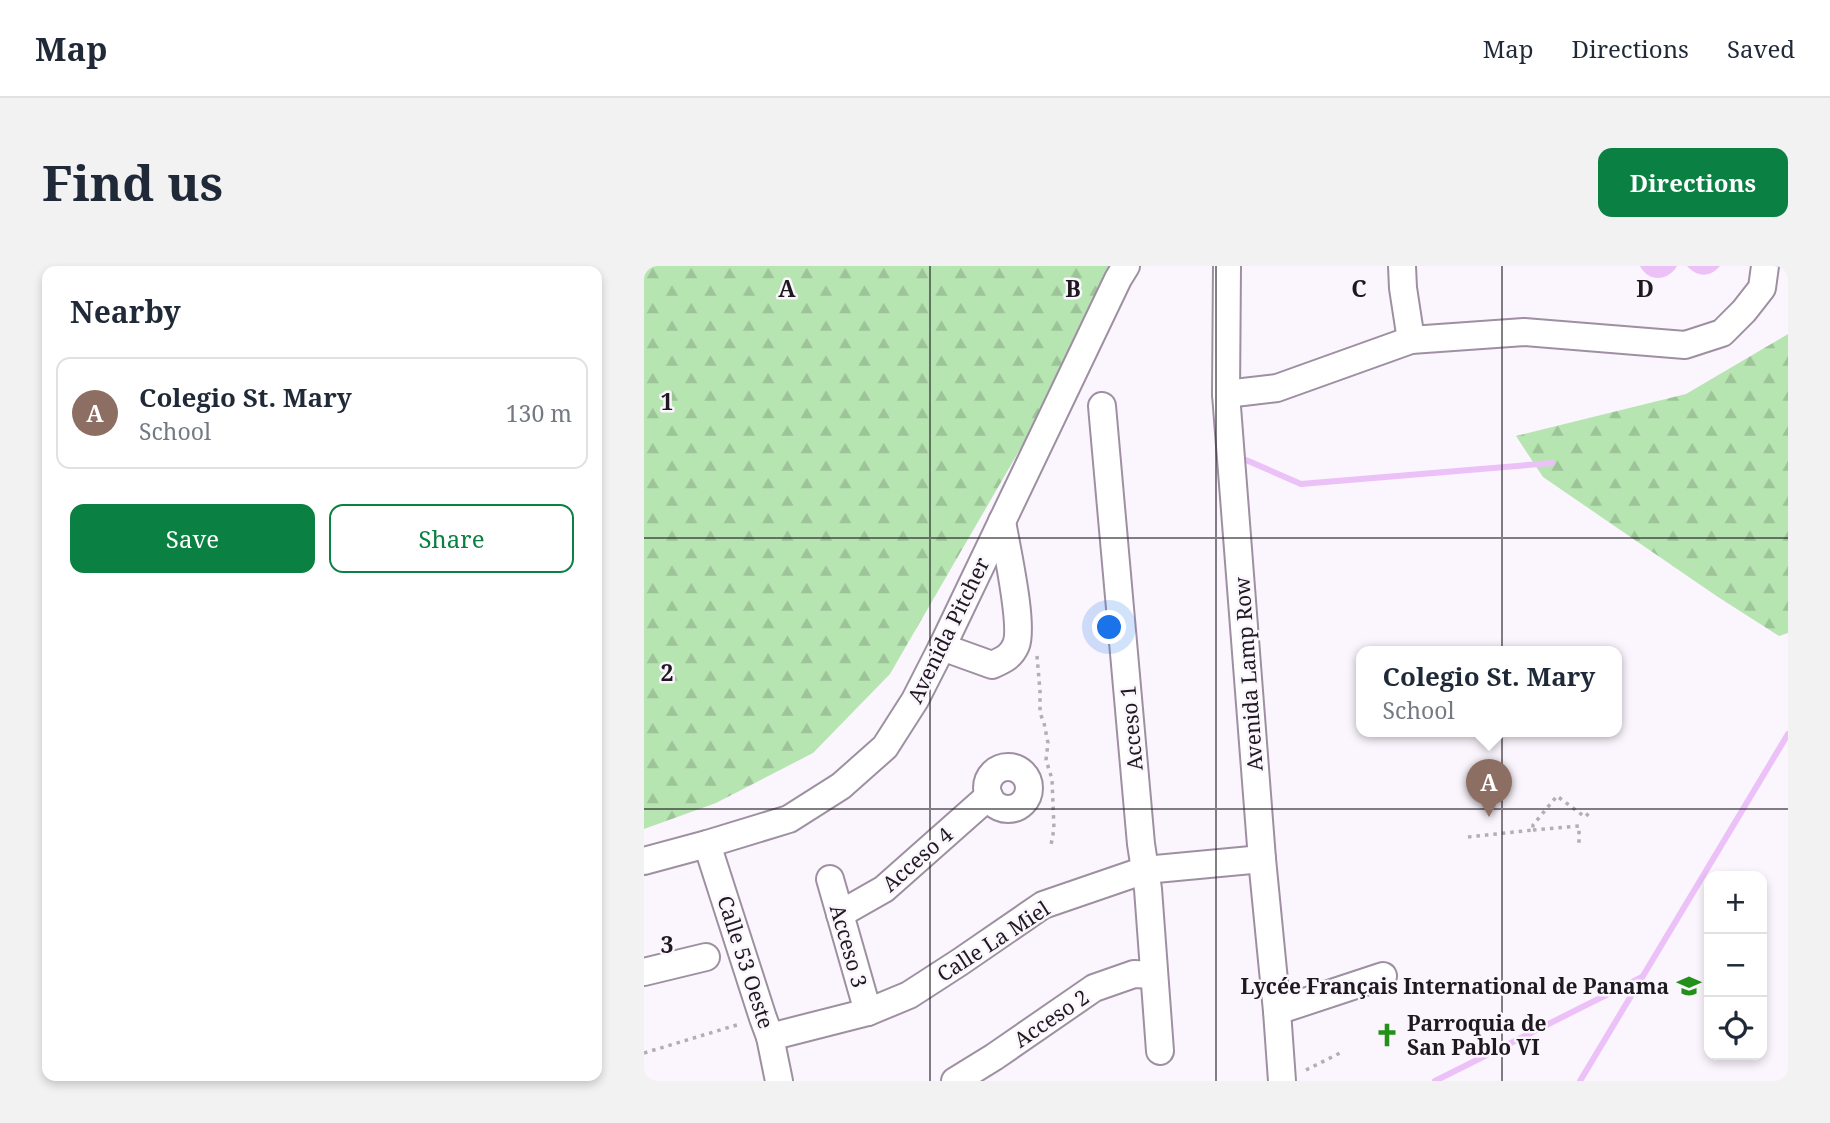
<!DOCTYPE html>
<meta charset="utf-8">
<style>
:root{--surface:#fff;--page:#f2f2f3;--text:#1f2937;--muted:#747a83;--line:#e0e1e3;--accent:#0b8043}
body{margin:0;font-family:"Noto Serif",serif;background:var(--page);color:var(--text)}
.controls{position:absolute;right:21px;bottom:21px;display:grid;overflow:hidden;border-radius:14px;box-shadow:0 4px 10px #0003}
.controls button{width:63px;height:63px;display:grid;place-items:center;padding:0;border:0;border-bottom:2px solid var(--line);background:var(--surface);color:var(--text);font:35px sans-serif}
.you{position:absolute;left:466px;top:362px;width:24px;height:24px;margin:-18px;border:5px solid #fff;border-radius:50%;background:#1a73e8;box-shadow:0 0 0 10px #1a73e833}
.badge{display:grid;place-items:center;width:46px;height:46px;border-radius:50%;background:var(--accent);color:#fff;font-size:23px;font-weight:700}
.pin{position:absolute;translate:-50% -58px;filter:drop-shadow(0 2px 4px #0008)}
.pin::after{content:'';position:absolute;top:37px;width:24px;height:21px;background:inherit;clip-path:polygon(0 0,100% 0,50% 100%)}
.popup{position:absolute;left:712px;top:380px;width:266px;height:91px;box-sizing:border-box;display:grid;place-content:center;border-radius:14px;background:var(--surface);filter:drop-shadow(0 2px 5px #0005);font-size:23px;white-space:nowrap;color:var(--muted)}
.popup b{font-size:26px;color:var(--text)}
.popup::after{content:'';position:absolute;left:50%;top:100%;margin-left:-14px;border:14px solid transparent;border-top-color:var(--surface)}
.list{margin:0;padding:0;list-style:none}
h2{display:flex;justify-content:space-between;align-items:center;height:91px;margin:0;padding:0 28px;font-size:30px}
h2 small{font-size:23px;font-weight:400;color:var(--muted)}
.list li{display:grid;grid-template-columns:46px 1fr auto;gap:21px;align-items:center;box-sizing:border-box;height:112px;margin:0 14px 14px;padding:0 14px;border:2px solid var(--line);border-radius:14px}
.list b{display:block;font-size:26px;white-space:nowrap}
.list p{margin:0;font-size:23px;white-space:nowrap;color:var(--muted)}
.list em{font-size:23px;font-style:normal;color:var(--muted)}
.actions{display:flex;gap:14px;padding:21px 28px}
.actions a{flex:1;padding:16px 0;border:2px solid var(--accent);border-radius:14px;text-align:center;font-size:24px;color:var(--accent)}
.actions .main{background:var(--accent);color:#fff}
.icon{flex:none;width:38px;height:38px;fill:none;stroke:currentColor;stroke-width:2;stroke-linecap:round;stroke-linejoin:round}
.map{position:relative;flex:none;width:1144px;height:815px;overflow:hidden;border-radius:14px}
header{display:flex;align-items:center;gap:42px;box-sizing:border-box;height:98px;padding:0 35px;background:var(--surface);border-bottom:2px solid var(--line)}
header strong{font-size:33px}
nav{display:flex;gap:38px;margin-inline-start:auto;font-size:24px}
.intro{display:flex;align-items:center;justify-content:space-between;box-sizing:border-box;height:168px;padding:0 42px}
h1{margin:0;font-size:49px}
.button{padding:18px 32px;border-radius:14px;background:var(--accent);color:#fff;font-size:24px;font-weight:700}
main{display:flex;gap:42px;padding:0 42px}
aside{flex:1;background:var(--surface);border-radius:14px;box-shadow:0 4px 10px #0003}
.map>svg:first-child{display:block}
</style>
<header>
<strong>Map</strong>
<nav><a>Map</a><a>Directions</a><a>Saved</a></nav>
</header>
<div class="intro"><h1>Find us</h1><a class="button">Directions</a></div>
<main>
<aside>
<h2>Nearby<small></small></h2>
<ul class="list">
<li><span class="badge" style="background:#8d6e63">A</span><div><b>Colegio St. Mary</b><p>School</p></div><em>130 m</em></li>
</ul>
<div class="actions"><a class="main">Save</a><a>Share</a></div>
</aside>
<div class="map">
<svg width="1144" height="815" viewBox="0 0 1144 815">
<defs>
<pattern id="forest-firs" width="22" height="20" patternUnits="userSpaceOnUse" patternTransform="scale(1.75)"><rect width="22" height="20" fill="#b7e5b1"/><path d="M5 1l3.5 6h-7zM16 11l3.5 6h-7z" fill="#9dc498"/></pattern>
</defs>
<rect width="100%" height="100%" fill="#fbf5fd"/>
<g fill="url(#forest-firs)">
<path d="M0,0H482L246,408L169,487L72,537L0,563Z"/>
<path d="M1144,68V367L1135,370L1074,331L899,211L872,170L1042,128Z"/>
</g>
<g fill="#ebc1f8">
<path d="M996,0H1033C1024,15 1005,17 996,0Z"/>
<path d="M1043,0H1076C1066,12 1053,11 1043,0Z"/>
</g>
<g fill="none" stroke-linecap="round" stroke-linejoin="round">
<g stroke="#ebc1f8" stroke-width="6">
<path d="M602,194L657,218L908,197"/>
<path d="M791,815L998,711"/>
<path d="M936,815L1144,468"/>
</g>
<g stroke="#9e90a2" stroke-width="30">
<g id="minor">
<path d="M583,0L582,128L618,593L633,745L638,815"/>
<path d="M758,0L759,22L767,74"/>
<path d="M582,128L633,122L767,74L880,66L1041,79L1078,67L1100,45L1118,22L1121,0"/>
<path d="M458,140L497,578L504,623L516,785"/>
<path d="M298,381L348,399C359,394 367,391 372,379C380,359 362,280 358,255"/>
<circle cx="364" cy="522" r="21"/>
<path d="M63,578L119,752L126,771L135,815"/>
<path d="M0,595L63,578L145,553L197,520L241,481L271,434L298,381L474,13L482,0"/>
<path d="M186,613L224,746"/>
<path d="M196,648L240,623L345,530"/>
<path d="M0,706L62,691"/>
<path d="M633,745L739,710"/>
<path d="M126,771L224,746L265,729L316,696L399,639L501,604L618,593"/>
<path d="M311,815L350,791L450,722L490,708L509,709"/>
</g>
</g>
<g stroke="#b3adb5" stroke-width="3.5" stroke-dasharray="3.5 5" stroke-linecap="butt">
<path d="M393,390L396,425V447L400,457L404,477L402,494L408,513L410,563L407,579"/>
<path d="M889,564L935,560V581"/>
<path d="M824,571L889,564V559L913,530L941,551L945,547"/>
<path d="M0,787L96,758"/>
<path d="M662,804L698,786"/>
</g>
<use href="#minor" stroke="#fff" stroke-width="26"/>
</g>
<path fill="none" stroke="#1e181f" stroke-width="2" stroke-opacity="0.55" d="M286,0V815M572,0V815M858,0V815M0,272H1144M0,543H1144"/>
<defs>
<g id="school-bare" transform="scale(1.89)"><path d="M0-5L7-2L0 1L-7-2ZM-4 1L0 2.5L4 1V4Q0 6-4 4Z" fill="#239119" stroke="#fbf5fd" stroke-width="2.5" paint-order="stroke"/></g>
<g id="church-bare" transform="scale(1.89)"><path d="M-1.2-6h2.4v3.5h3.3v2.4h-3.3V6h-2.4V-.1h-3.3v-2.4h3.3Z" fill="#239119" stroke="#fbf5fd" stroke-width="2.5" paint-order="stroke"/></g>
</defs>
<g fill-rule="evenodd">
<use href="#school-bare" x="1045" y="720"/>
<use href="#church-bare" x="743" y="769"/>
</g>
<g text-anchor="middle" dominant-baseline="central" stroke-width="5" stroke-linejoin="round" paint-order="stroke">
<g font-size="21" fill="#1e181f" stroke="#fbf5fd">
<text transform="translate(304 364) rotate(-64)">Avenida Pitcher</text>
<text transform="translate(604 408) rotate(-94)">Avenida Lamp Row</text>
<text transform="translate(487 462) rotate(-95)">Acceso 1</text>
<text transform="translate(273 593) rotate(-41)">Acceso 4</text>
<text transform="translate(349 675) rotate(-33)">Calle La Miel</text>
<text transform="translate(205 680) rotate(74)">Acceso 3</text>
<text transform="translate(102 696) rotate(72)">Calle 53 Oeste</text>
<text transform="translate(407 752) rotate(-34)">Acceso 2</text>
</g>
<g font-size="21" font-weight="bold" fill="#1e181f" stroke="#fbf5fd" text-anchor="end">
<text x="1025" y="720">Lycée Français International de Panama</text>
<text x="763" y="757" text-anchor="start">Parroquia de<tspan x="763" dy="24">San Pablo VI</tspan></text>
</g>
</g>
<g font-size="23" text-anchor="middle" font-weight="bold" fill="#1e181f" stroke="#fbf5fd" stroke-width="5" stroke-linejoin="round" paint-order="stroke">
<text x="143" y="31">A</text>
<text x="429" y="31">B</text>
<text x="715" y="31">C</text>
<text x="1001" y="31">D</text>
<text x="23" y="144">1</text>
<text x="23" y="415">2</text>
<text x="23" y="687">3</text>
</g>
</svg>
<div class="controls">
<button>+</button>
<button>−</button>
<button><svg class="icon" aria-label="locate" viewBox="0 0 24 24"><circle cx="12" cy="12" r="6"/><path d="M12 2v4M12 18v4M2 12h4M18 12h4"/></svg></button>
</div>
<div class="you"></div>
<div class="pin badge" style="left:845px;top:551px;background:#8d6e63">A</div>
<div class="popup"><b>Colegio St. Mary</b>School</div>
</div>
</main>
